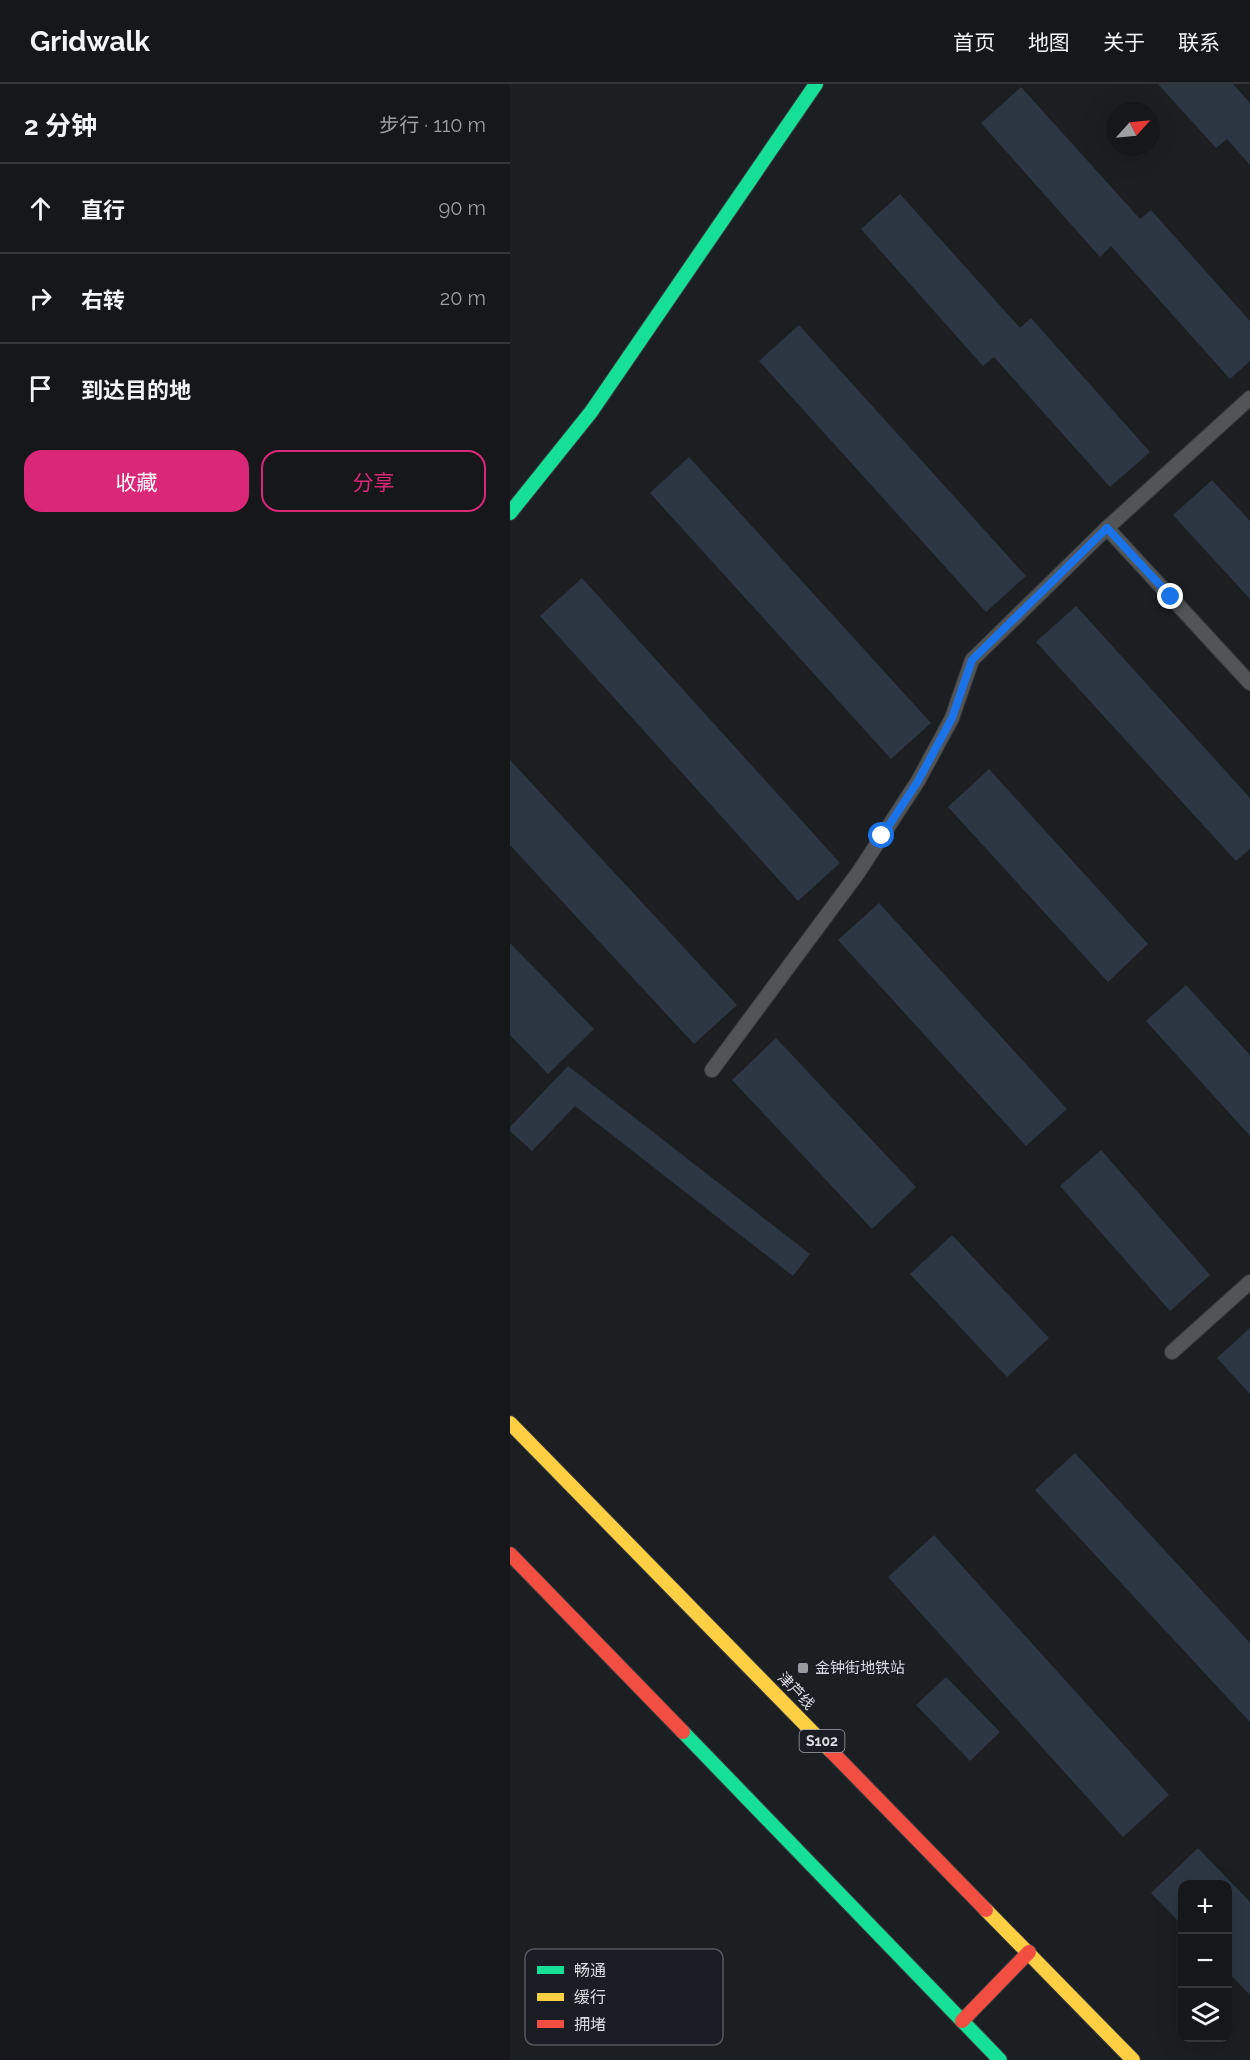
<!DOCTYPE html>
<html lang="zh">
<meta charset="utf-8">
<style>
:root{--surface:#15171a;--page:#222427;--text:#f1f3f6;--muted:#9d9fa2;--line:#343639;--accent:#db2777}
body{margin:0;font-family:Raleway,"Noto Sans SC",sans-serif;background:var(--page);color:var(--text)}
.controls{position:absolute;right:18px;bottom:18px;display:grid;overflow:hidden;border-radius:12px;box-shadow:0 6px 24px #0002}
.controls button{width:54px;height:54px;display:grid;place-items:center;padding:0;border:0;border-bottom:2px solid var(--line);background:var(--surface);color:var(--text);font:30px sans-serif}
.compass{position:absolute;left:596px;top:18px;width:54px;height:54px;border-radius:50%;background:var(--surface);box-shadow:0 6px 24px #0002;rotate:63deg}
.stop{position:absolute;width:18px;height:18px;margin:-14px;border:4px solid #1a73e8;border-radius:50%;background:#fff}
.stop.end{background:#1a73e8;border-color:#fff;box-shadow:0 2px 6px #0008}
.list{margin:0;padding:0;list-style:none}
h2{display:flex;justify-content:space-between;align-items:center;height:78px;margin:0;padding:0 24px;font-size:26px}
h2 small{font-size:20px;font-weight:400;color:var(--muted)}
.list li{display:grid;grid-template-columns:39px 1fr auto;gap:18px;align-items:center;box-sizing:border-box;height:90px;padding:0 24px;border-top:2px solid var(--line)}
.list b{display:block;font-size:22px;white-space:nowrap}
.list em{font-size:20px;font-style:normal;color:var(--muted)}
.actions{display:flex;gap:12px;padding:18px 24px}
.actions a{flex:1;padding:14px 0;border:2px solid var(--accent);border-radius:18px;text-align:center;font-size:21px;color:var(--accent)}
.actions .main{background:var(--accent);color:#fff}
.icon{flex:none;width:33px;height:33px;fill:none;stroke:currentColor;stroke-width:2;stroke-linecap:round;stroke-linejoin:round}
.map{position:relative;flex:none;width:740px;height:1976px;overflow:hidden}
header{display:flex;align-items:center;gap:36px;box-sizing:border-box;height:84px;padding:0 30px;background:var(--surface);border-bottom:2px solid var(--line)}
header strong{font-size:28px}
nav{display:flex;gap:33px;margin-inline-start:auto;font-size:21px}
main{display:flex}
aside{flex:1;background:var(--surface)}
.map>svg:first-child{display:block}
</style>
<header>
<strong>Gridwalk</strong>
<nav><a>首页</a><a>地图</a><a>关于</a><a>联系</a></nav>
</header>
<main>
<aside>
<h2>2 分钟<small>步行 · 110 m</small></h2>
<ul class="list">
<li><svg class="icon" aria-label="ahead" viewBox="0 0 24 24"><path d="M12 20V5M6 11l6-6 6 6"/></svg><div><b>直行</b></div><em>90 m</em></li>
<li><svg class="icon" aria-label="right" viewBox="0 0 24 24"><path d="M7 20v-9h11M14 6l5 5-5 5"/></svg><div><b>右转</b></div><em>20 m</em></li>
<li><svg class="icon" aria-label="arrive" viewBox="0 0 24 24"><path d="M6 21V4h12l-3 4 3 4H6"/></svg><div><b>到达目的地</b></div></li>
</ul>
<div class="actions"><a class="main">收藏</a><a>分享</a></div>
</aside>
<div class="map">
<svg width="740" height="1976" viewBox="0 0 740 1976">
<rect width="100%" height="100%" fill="#1c1f22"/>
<g fill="#2c3743">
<path d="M648,0H723L740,19V81L717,55L706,64Z"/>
<path d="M511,3L630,135L641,126L740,237V277L720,295L601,162L590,173L471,39Z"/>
<path d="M390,110L510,244L521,234L640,368L600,403L484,273L473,282L351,145Z"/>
<path d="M289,241L516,492L476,528L249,277Z"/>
<path d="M179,373L421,639L381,675L140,409Z"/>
<path d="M702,396L740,437V515L663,431Z"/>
<path d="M72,494L330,779L288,817L30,532Z"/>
<path d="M566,522L740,714V765L726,777L526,558Z"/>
<path d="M0,676L227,921L184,960L0,761Z"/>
<path d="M479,685L638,860L598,898L438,723Z"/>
<path d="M369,819L557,1025L516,1062L328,856Z"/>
<path d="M0,859L84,945L38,990L0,951Z"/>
<path d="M676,901L740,971V1052L636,937Z"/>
<path d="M266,954L406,1103L362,1145L222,996Z"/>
<path d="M58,982L300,1170L283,1192L65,1022L22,1067L0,1047V1043Z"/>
<path d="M591,1066L700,1191L660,1227L550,1102Z"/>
<path d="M442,1151L539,1254L497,1293L400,1190Z"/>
<path d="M740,1244V1310L707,1274Z"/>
<path d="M565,1369L740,1559V1638L525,1406Z"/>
<path d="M424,1451L659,1711L613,1753L378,1493Z"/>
<path d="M436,1593L490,1648L460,1677L406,1621Z"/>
<path d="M688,1764L740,1818V1911L718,1888V1800H672V1841L641,1809Z"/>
</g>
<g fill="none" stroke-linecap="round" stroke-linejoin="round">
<g stroke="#393b3e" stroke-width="16">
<g id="lane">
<path d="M597,444L740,599"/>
<path d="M202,986L348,789L408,697L442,634L462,576L597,444L740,314"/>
<path d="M662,1268L740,1198"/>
</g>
</g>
<g stroke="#393b3e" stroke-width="16">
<g id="fast">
<path d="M0,429L81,328L306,0"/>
<path d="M173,1648L490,1976"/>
</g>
</g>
<g stroke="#393b3e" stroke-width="16">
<g id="slow">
<path d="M0,1339L321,1667"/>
<path d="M476,1826L623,1976"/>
</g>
</g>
<g stroke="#393b3e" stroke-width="16">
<g id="jam">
<path d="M0,1470L173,1648"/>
<path d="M321,1667L476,1826"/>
<path d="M452,1937L519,1868"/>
</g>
</g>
<use href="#lane" stroke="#525456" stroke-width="14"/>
<use href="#fast" stroke="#16e098" stroke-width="14"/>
<use href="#slow" stroke="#ffcf43" stroke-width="14"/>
<use href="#jam" stroke="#f24e42" stroke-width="14"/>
</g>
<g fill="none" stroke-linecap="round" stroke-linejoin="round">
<path stroke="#1a73e8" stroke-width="8" d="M372,752L408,697L442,634L462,576L597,444L661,513"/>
</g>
<rect fill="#979a9e" stroke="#1a1e24" stroke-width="2" x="287" y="1578" width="12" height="12" rx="3"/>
<g text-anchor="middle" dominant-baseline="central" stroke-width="4.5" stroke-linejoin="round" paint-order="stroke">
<rect fill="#1a1e24" stroke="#a0a4a8" stroke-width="1.5" x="289.5" y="1646" width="45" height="22" rx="4.5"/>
<g font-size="14" font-weight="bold" fill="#d9dde1">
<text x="312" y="1657">S102</text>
</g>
<g font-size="15" fill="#d9dde1" stroke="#1a1e24" text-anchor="start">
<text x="305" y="1584">金钟街地铁站</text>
</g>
<g font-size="15" fill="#d9dde1" stroke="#1a1e24">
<text transform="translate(286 1607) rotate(46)">津芦线</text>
</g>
</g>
<rect x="15" y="1865" width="198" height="96" rx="9" fill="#1a1e24" stroke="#53575d" stroke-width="1.5"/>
<rect x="27" y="1882" width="27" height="8" fill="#16e098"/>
<rect x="27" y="1909" width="27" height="8" fill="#ffcf43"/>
<rect x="27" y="1936" width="27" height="8" fill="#f24e42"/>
<g font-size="16" fill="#d9dde1">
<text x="64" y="1892">畅通</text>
<text x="64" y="1919">缓行</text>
<text x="64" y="1946">拥堵</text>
</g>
</svg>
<div class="controls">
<button>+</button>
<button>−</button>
<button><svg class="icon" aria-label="layers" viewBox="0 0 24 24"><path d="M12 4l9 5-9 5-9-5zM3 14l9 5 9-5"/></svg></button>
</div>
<svg class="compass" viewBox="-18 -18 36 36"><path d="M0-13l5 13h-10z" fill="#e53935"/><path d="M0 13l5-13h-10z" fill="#9d9fa2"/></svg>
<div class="stop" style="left:372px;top:752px"></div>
<div class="stop end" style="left:661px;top:513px"></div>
</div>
</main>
